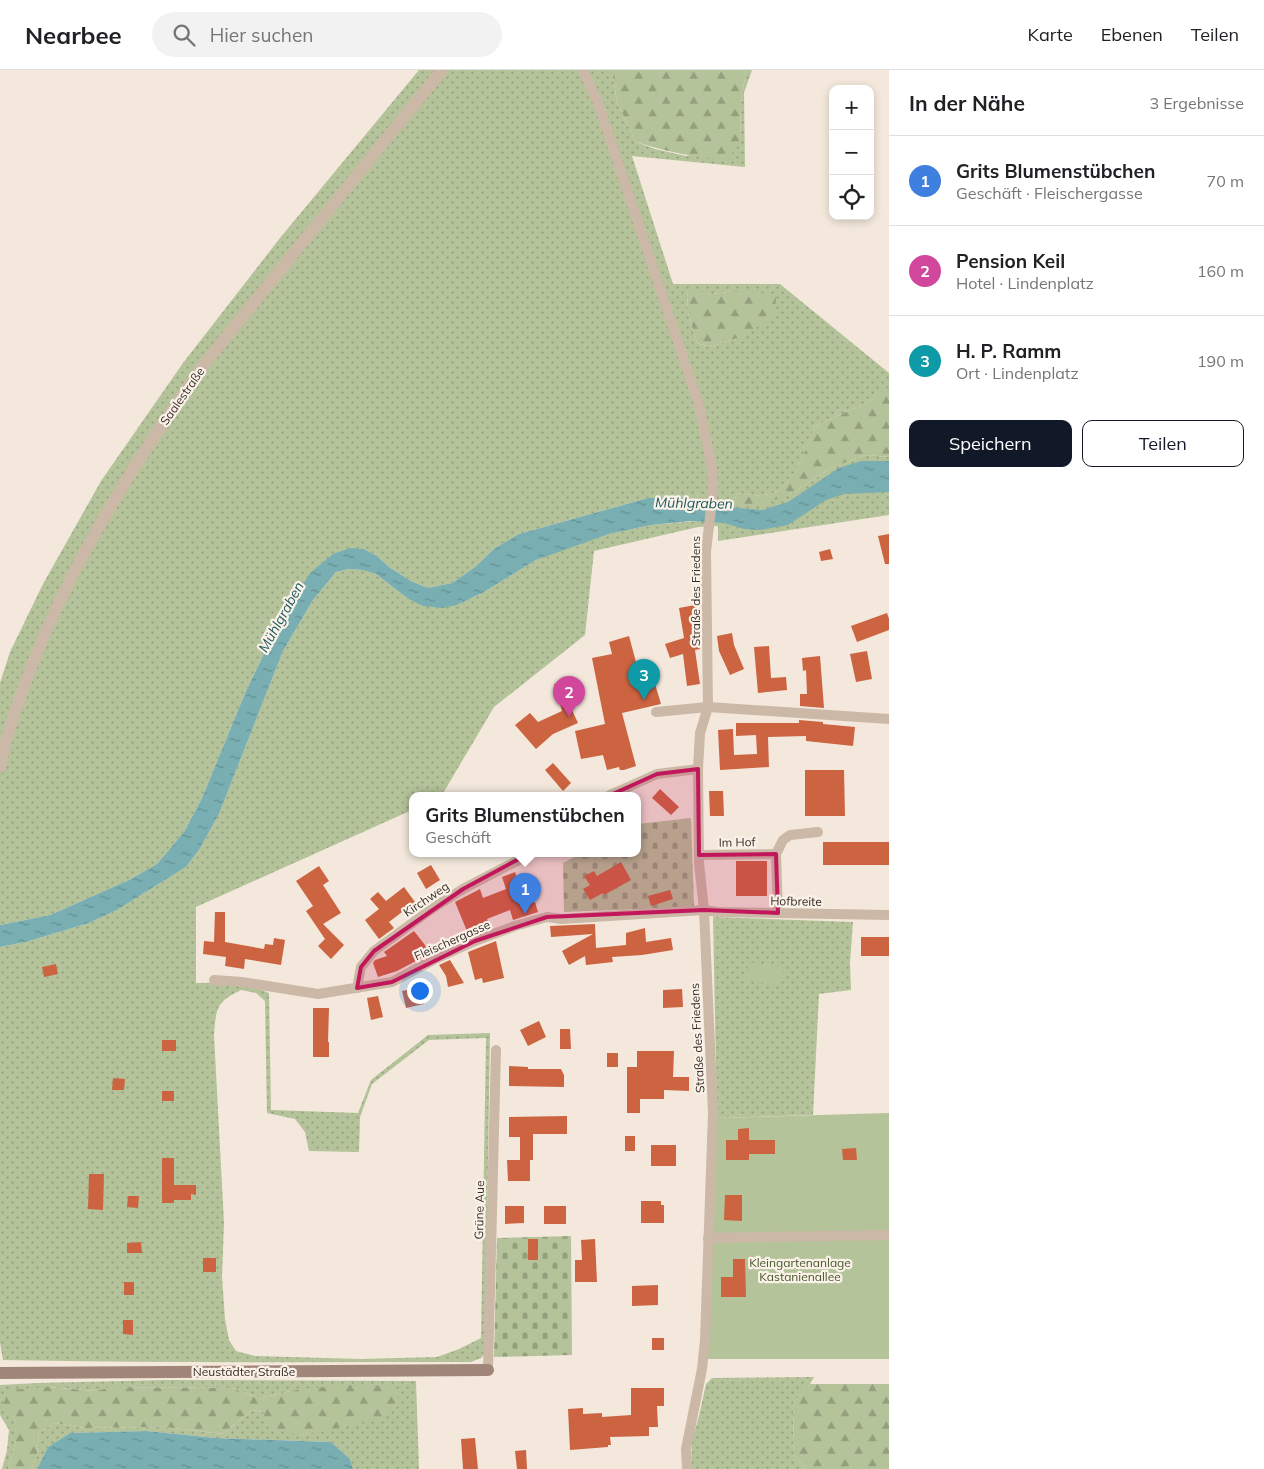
<!DOCTYPE html>
<html lang="de">
<meta charset="utf-8">
<style>
:root{--surface:#fff;--page:#f2f2f2;--text:#202124;--muted:#757577;--line:#e0e0e0;--accent:#111827}
body{margin:0;font-family:Mulish,sans-serif;background:var(--page);color:var(--text)}
.controls{position:absolute;right:15px;top:15px;display:grid;overflow:hidden;border-radius:10px;box-shadow:0 2px 8px #0003}
.controls button{width:45px;height:45px;display:grid;place-items:center;padding:0;border:0;border-bottom:1px solid var(--line);background:var(--surface);color:var(--text);font:25px sans-serif}
.you{position:absolute;left:419px;top:920px;width:18px;height:18px;margin:-12px;border:4px solid #fff;border-radius:50%;background:#1a73e8;box-shadow:0 0 0 8px #1a73e833}
.badge{display:grid;place-items:center;width:32px;height:32px;border-radius:50%;background:var(--accent);color:#fff;font-size:16px;font-weight:700}
.pin{position:absolute;translate:-50% -41px;filter:drop-shadow(0 1px 2px #0008)}
.pin::after{content:'';position:absolute;top:26px;width:18px;height:15px;background:inherit;clip-path:polygon(0 0,100% 0,50% 100%)}
.popup{position:absolute;left:409px;top:722px;width:232px;height:65px;box-sizing:border-box;display:grid;place-content:center;border-radius:10px;background:var(--surface);filter:drop-shadow(0 1px 4px #0005);font-size:16px;white-space:nowrap;color:var(--muted)}
.popup b{font-size:19px;color:var(--text)}
.popup::after{content:'';position:absolute;left:50%;top:100%;margin-left:-10px;border:10px solid transparent;border-top-color:var(--surface)}
.list{margin:0;padding:0;list-style:none}
h2{display:flex;justify-content:space-between;align-items:center;height:65px;margin:0;padding:0 20px;font-size:21px}
h2 small{font-size:16px;font-weight:400;color:var(--muted)}
.list li{display:grid;grid-template-columns:32px 1fr auto;gap:15px;align-items:center;box-sizing:border-box;height:90px;padding:0 20px;border-top:1px solid var(--line)}
.list b{display:block;font-size:19px;white-space:nowrap}
.list p{margin:0;font-size:16px;white-space:nowrap;color:var(--muted)}
.list em{font-size:16px;font-style:normal;color:var(--muted)}
.actions{display:flex;gap:10px;padding:15px 20px}
.actions a{flex:1;padding:11px 0;border:1px solid var(--accent);border-radius:10px;text-align:center;font-size:18px;color:var(--accent)}
.actions .main{background:var(--accent);color:#fff}
.icon{flex:none;width:28px;height:28px;fill:none;stroke:currentColor;stroke-width:2;stroke-linecap:round;stroke-linejoin:round}
.map{position:relative;flex:none;width:889px;height:1399px;overflow:hidden}
header{display:flex;align-items:center;gap:30px;box-sizing:border-box;height:70px;padding:0 25px;background:var(--surface);border-bottom:1px solid var(--line)}
header strong{font-size:24px}
nav{display:flex;gap:28px;margin-inline-start:auto;font-size:18px}
.search{width:350px;height:45px;background:var(--page);display:flex;align-items:center;gap:12px;box-sizing:border-box;padding:0 18px;border-radius:28px;color:var(--muted);font-size:19px}
main{display:flex}
aside{flex:1;background:var(--surface)}
.map>svg:first-child{display:block}
</style>
<header>
<strong>Nearbee</strong>
<div class="search"><svg class="icon" aria-label="search" viewBox="0 0 24 24"><circle cx="10" cy="10" r="6"/><path d="M15 15l6 6"/></svg>Hier suchen</div>
<nav><a>Karte</a><a>Ebenen</a><a>Teilen</a></nav>
</header>
<main>
<div class="map">
<svg width="889" height="1399" viewBox="0 0 889 1399">
<defs>
<pattern id="grass-dots" width="8" height="8" patternUnits="userSpaceOnUse" patternTransform="scale(1.25)"><rect width="8" height="8" fill="#b5c39a"/><path d="M2 2h.1M6 6h.1" fill="none" stroke="#949f7e" stroke-width="1.8" stroke-linecap="round"/></pattern>
<pattern id="forest-firs" width="22" height="20" patternUnits="userSpaceOnUse" patternTransform="scale(1.25)"><rect width="22" height="20" fill="#b5c39a"/><path d="M5 1l3.5 6h-7zM16 11l3.5 6h-7z" fill="#949f7e"/></pattern>
<pattern id="cemetery-stones" width="16" height="16" patternUnits="userSpaceOnUse" patternTransform="scale(1.25)"><rect width="16" height="16" fill="#b5c39a"/><path d="M2 7V4a2 2 0 0 1 4 0v3zM10 15v-3a2 2 0 0 1 4 0v3z" fill="#949f7e"/></pattern>
<pattern id="water-ripples" width="26" height="14" patternUnits="userSpaceOnUse" patternTransform="scale(1.25)"><rect width="26" height="14" fill="#79afb2"/><path d="M2 4q2-2 4 0t4 0M15 11q2-2 4 0t4 0" fill="none" stroke="#648f91"/></pattern>
</defs>
<rect width="100%" height="100%" fill="#f3e8db"/>
<g fill="url(#grass-dots)" fill-rule="evenodd">
<path d="M419,0H612L617,32L636,72L655,79L686,86L740,73L741,33L746,0H752L744,23L745,97L632,86L673,214H780L889,303V318L866,333L815,356C809,374 793,415 776,422C764,427 750,425 737,423L734,432L791,424L831,398L865,385L889,387V445L718,471V456L698,457L594,481L585,565L494,637L442,725H412V740L196,837V913L242,912L269,923L271,1040L358,1043L371,1010L428,965L490,963L485,1283L481,1288L471,1292C315,1292 159,1293 3,1290L0,1273V877L26,872L89,853L117,840L186,797L199,780L219,744L283,581L313,530L336,502L349,499L362,500L376,504L407,528L457,535L484,522L536,490L568,477L609,464L651,455L698,451V422L697,431L687,428H648L519,464L495,478L475,497L452,513L428,518L411,511L389,497L377,486L364,479L295,526L273,565L246,621L202,728L184,762L157,794L129,810L50,845L0,855V613L10,582L43,514L101,411L183,293L280,168ZM687,220L712,224L742,220L740,267L710,277L697,273L688,243ZM241,920L256,923L265,931L267,1043L295,1049L305,1062L309,1081L359,1082L360,1047L372,1014L429,970L486,968L481,1268L459,1279L437,1287L361,1289L255,1286L236,1281L229,1270L225,1249L222,1207L224,1153L214,965C216,939 216,932 241,920Z"/>
<path d="M713,847L853,852L850,893L851,920L819,924L813,1045L717,1048Z"/>
<path d="M814,1307L810,1314L793,1333L794,1385L806,1399H691L692,1370L699,1346L706,1314L712,1308Z"/>
<path d="M165,1310L416,1311L419,1399H353L350,1389L331,1372L216,1368L146,1361L70,1363L48,1377L37,1399H31L37,1385L39,1362L55,1353L84,1358L165,1357L223,1364L252,1340L263,1342L300,1365L341,1356L300,1319L259,1328L232,1318L111,1317L97,1321L48,1317L4,1335L16,1352V1371L8,1399H2L7,1380L9,1360L0,1345V1315L37,1313Z"/>
</g>
<g fill="url(#forest-firs)">
<path d="M612,0H746L741,33L740,73L727,90C695,87 666,82 636,72L617,32Z"/>
<path d="M687,219L712,224L742,220L776,225L775,247L740,267L710,277L697,273L688,243Z"/>
<path d="M888,318H889V387L865,385L831,398L791,424L756,436L734,432L737,423C750,425 763,427 776,422C793,415 809,373 815,356L866,333Z"/>
<path d="M810,1314H889V1399H806L794,1385L793,1333Z"/>
<path d="M352,1315L396,1316L399,1335L384,1349L300,1365L269,1358L263,1342L252,1340L223,1364L165,1357L84,1358L55,1353L39,1362L37,1385L31,1399H8L16,1371V1352L3,1335L9,1320L48,1317L96,1321L111,1317L232,1318L259,1328L300,1319Z"/>
</g>
<g fill="url(#cemetery-stones)">
<path d="M691,748L694,837L564,842L563,793L582,783H638V754Z"/>
<path d="M571,1166L572,1285L494,1287L497,1168Z"/>
</g>
<g fill="#b5c39a">
<path d="M749,892L784,898L781,916L746,910Z"/>
<path d="M889,1043V1289H708L717,1048Z"/>
</g>
<g fill="url(#water-ripples)">
<path d="M861,391H889V422L844,424L826,430L788,455L760,460L744,459L724,453L692,451L651,455L609,464L536,490L484,522L457,535L442,538L423,536L407,528L376,504L362,500L349,499L336,502L313,530L283,581L219,744L199,780L186,797L117,840L89,853L26,872L0,877V855L50,845L129,810L157,794L184,762L202,728L246,621L273,565L310,503L333,484L350,478L364,479L377,486L389,497L411,511L428,518L452,513L475,497L495,478L519,464L648,428H687L727,437L762,440L788,432L839,398Z"/>
<path d="M146,1361L216,1368L331,1372L350,1389L353,1399H37L48,1377L70,1363Z"/>
</g>
<g fill="#cc6341">
<path d="M889,464V494H885L878,466Z"/>
<path d="M830,479L833,489L821,491L819,482Z"/>
<path d="M695,535L698,553L692,554L700,579L695,580L700,614L687,616L683,584L670,588L665,574L684,568L679,538Z"/>
<path d="M887,543L889,549V560L857,572L851,556Z"/>
<path d="M732,563L734,575L744,599L730,605L719,581L717,566Z"/>
<path d="M629,566L643,618L655,614L661,634L622,643L636,696L624,700H620L619,697L607,700L603,685L581,689L575,661L605,654L592,588L612,584L609,572Z"/>
<path d="M769,576L771,608L786,607L787,620L758,623L754,577Z"/>
<path d="M867,581L872,609L856,612L850,584Z"/>
<path d="M820,586L824,638L800,636V624H807L806,600L803,601L802,588Z"/>
<path d="M566,611L573,635L570,636L578,653L553,664L536,679L515,655L530,643L538,652L562,641L554,614Z"/>
<path d="M799,650L823,652V654L855,657L853,676L806,671V666L768,667L769,697L720,700L718,660L733,659L734,685L757,684L756,665L736,666V653H799Z"/>
<path d="M553,693L571,713L563,721L545,700Z"/>
<path d="M805,700H844L845,746H805Z"/>
<path d="M660,719L679,737L671,745L652,728Z"/>
<path d="M709,721H723L724,746H710Z"/>
<rect x="823" y="772" width="66" height="23"/>
<rect x="736" y="791" width="31" height="35"/>
<path d="M621,792L631,810L604,825L603,823L590,830L583,819L590,815L584,806L594,801L597,806Z"/>
<path d="M431,795L440,810L426,819L417,803Z"/>
<path d="M319,796L329,811L323,815L341,843L323,854L344,875L331,889L318,876L325,869L306,841L313,836L296,811Z"/>
<path d="M515,802L525,835L535,832L538,842L513,850L510,840L487,849L491,858L469,866L455,832L480,819L483,828L506,819L502,807Z"/>
<path d="M404,817L415,832L389,852L394,858L379,869L365,850L379,839L370,829L378,822L386,831Z"/>
<path d="M670,820L673,829L651,836L648,826Z"/>
<path d="M215,842H225V872L264,879L265,874L273,875L274,868L285,870L281,895L245,889L244,899L225,896L226,887L203,884L204,871L214,872Z"/>
<path d="M595,854L596,878L626,875V863L645,858L646,872L671,868L673,880L642,885L612,887L613,892L586,895L585,886L569,895L562,881L593,864L551,867L550,856Z"/>
<path d="M414,861L425,875L429,884L397,901L378,907L373,893L375,890L387,886L384,882Z"/>
<rect x="861" y="867" width="28" height="19"/>
<path d="M496,871L504,908L483,913L482,908L475,910L468,882Z"/>
<path d="M450,890L464,913L448,917L446,906L439,895Z"/>
<path d="M56,894L58,904L44,907L42,897Z"/>
<path d="M421,917L424,934L406,938L402,921Z"/>
<path d="M682,919L683,937L663,938V920Z"/>
<path d="M378,926L383,947L371,950L367,928Z"/>
<path d="M313,938H329L328,972H329V987H313Z"/>
<path d="M539,951L546,967L528,976L520,960Z"/>
<path d="M560,959H570L571,979H560Z"/>
<rect x="162" y="970" width="14" height="11"/>
<path d="M637,981H674L673,1007H689V1021L664,1020V1029H640V1043H627V997H637Z"/>
<rect x="607" y="983" width="11" height="14"/>
<path d="M509,996L528,997V999H561L564,1005V1017L509,1016Z"/>
<path d="M113,1008L125,1009L124,1020H112Z"/>
<rect x="162" y="1021" width="12" height="10"/>
<path d="M567,1046V1064H533V1090H530V1111H508L507,1090H520V1067H509V1047Z"/>
<path d="M749,1058V1070H775V1084H749V1090H726V1070H738V1059Z"/>
<rect x="625" y="1066" width="10" height="15"/>
<rect x="651" y="1075" width="25" height="21"/>
<path d="M856,1078L857,1090H843L842,1079Z"/>
<path d="M162,1088H174V1115H196V1125L191,1124V1130H174V1133H162Z"/>
<path d="M89,1104H104L103,1140L88,1139Z"/>
<path d="M725,1125H742V1151L724,1150Z"/>
<path d="M128,1126H139L138,1138L127,1137Z"/>
<path d="M641,1131H661V1135H664V1153H641Z"/>
<path d="M505,1136H524V1153L505,1154Z"/>
<rect x="544" y="1136" width="22" height="18"/>
<rect x="528" y="1169" width="10" height="21"/>
<path d="M595,1169L597,1212H575V1190H582L581,1170Z"/>
<path d="M141,1172L142,1183H127V1173Z"/>
<rect x="203" y="1188" width="13" height="14"/>
<path d="M733,1189H745L746,1227H721V1207H733Z"/>
<rect x="124" y="1212" width="10" height="13"/>
<path d="M658,1215V1235L632,1236V1216Z"/>
<path d="M123,1250H133V1265L123,1264Z"/>
<rect x="652" y="1268" width="12" height="12"/>
<path d="M631,1318H664V1336H657L658,1357H649V1366L610,1367L611,1375H608V1377L570,1380L568,1339L583,1338V1344L602,1343V1347L631,1345Z"/>
<path d="M475,1368L478,1399H463L461,1369Z"/>
<path d="M526,1380L527,1399H517L515,1381Z"/>
</g>
<g fill="none" stroke-linecap="round" stroke-linejoin="round">
<g stroke="#ccb8a6" stroke-width="10">
<path d="M583,0L598,33L699,335L712,398L713,421L706,482L708,637L700,663L698,699L699,793L704,840L713,1043L705,1270L702,1299L686,1379L687,1399"/>
<path d="M656,642L708,637L889,649"/>
<path d="M610,725L657,704L698,699"/>
<path d="M699,785L776,784"/>
<path d="M778,843L776,784L783,770L790,765L818,762"/>
<path d="M214,910L242,912L318,924L392,912L433,890L475,871L515,856L547,847L562,849L704,840L717,842L889,845"/>
<path d="M357,918L361,897L374,881L433,838L463,819L532,783"/>
<path d="M708,1168L889,1165"/>
<path d="M488,1300L496,980"/>
</g>
<path stroke="#ccb8a6" stroke-width="12" d="M0,697C5,669 15,641 25,614C66,500 132,396 202,297L442,0"/>
<path stroke="#a08678" stroke-width="12" d="M0,1303L488,1300"/>
</g>
<path fill="#c2185b" fill-opacity="0.2" stroke="#c2185b" stroke-width="4" stroke-linejoin="round" d="M698,699L699,785L776,784L778,843L704,840L547,847L475,871L392,912L357,918L361,897L374,881L463,819L543,776L578,743L604,728L657,704Z"/>
<g text-anchor="middle" dominant-baseline="central" stroke-width="4.5" stroke-linejoin="round" paint-order="stroke">
<g font-size="12" fill="#382d28" stroke="#faf2e8">
<text transform="translate(182 326) rotate(-55)">Saalestraße</text>
<text transform="translate(695 521) rotate(-90)">Straße des Friedens</text>
<text transform="translate(737 772) rotate(-1)">Im Hof</text>
<text transform="translate(426 829) rotate(-34)">Kirchweg</text>
<text transform="translate(796 831) rotate(1)">Hofbreite</text>
<text transform="translate(452 870) rotate(-24)">Fleischergasse</text>
<text transform="translate(697 968) rotate(-93)">Straße des Friedens</text>
<text transform="translate(479 1140) rotate(-89)">Grüne Aue</text>
<text x="244" y="1301">Neustädter Straße</text>
</g>
<g font-size="12" fill="#47572a" stroke="#faf2e8">
<text x="800" y="1192">Kleingartenanlage<tspan x="800" dy="14">Kastanienallee</tspan></text>
</g>
<g font-size="14" font-style="italic" fill="#1b575c" stroke="#faf2e8">
<text transform="translate(694 433) rotate(1)">Mühlgraben</text>
<text transform="translate(281 547) rotate(-61)">Mühlgraben</text>
</g>
</g>
</svg>
<div class="controls">
<button>+</button>
<button>−</button>
<button><svg class="icon" aria-label="locate" viewBox="0 0 24 24"><circle cx="12" cy="12" r="6"/><path d="M12 2v4M12 18v4M2 12h4M18 12h4"/></svg></button>
</div>
<div class="you"></div>
<div class="pin badge" style="left:525px;top:844px;background:#3f7fe0">1</div>
<div class="popup"><b>Grits Blumenstübchen</b>Geschäft</div>
<div class="pin badge" style="left:569px;top:647px;background:#d1479c">2</div>
<div class="pin badge" style="left:644px;top:630px;background:#0f9aa8">3</div>
</div>
<aside>
<h2>In der Nähe<small>3 Ergebnisse</small></h2>
<ul class="list">
<li><span class="badge" style="background:#3f7fe0">1</span><div><b>Grits Blumenstübchen</b><p>Geschäft · Fleischergasse</p></div><em>70 m</em></li>
<li><span class="badge" style="background:#d1479c">2</span><div><b>Pension Keil</b><p>Hotel · Lindenplatz</p></div><em>160 m</em></li>
<li><span class="badge" style="background:#0f9aa8">3</span><div><b>H. P. Ramm</b><p>Ort · Lindenplatz</p></div><em>190 m</em></li>
</ul>
<div class="actions"><a class="main">Speichern</a><a>Teilen</a></div>
</aside>
</main>
